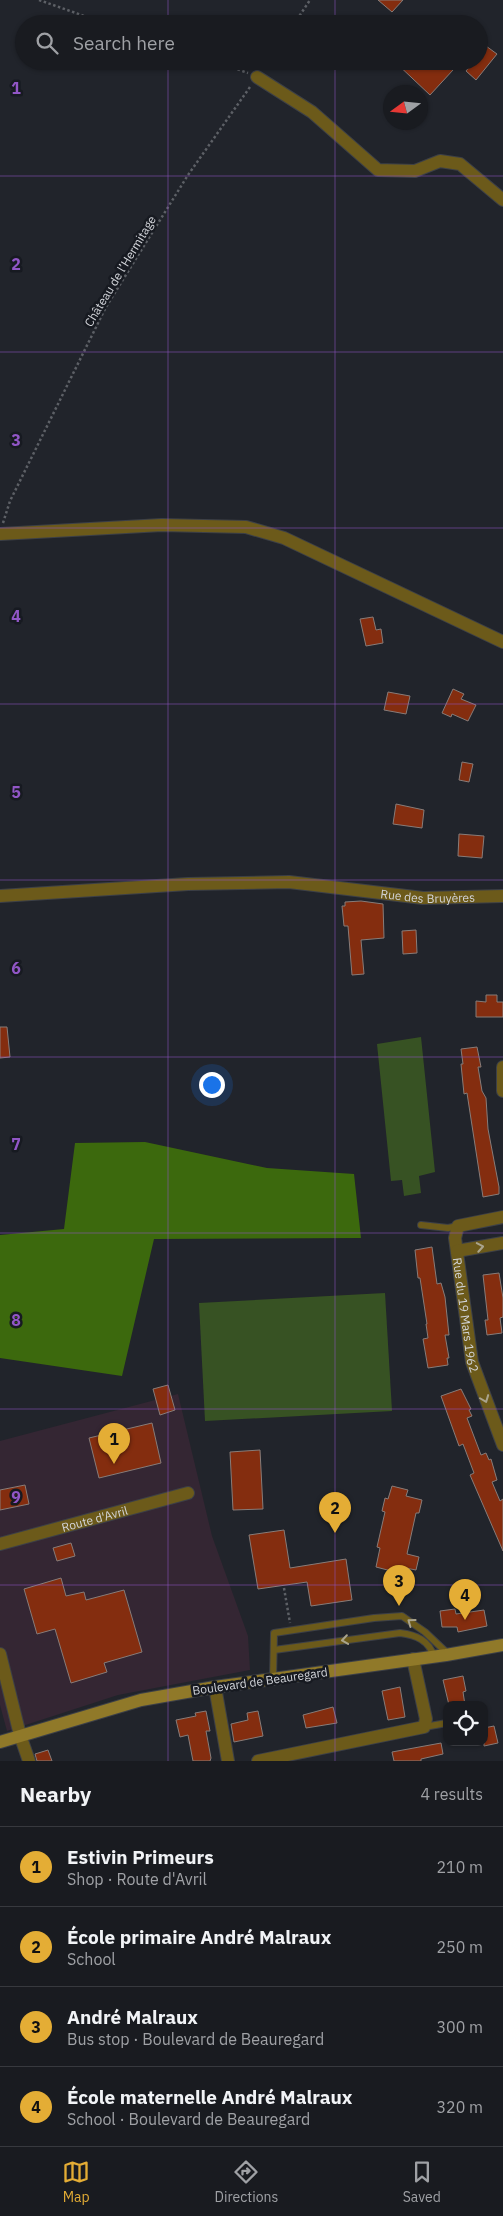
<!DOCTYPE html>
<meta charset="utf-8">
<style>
:root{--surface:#191b20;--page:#222429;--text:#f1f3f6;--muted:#9fa1a5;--line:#37393e;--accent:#e4ad35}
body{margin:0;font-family:"IBM Plex Sans",sans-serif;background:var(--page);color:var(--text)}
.controls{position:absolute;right:15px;bottom:15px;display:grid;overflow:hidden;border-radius:10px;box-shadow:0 1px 4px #0004}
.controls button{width:45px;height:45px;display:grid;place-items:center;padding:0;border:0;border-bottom:1px solid var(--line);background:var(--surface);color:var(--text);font:25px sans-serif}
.compass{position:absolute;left:383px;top:85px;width:45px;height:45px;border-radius:50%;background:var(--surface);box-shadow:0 1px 4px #0004;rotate:255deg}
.you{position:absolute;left:211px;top:1084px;width:18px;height:18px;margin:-12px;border:4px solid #fff;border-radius:50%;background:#1a73e8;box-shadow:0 0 0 8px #1a73e833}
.badge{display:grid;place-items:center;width:32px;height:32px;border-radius:50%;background:var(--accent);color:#111;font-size:16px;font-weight:700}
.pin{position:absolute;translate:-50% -41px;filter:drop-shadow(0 1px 2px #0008)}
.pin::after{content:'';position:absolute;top:26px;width:18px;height:15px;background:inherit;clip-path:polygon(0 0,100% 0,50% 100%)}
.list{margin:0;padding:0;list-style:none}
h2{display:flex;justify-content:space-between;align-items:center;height:65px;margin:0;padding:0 20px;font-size:21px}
h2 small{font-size:16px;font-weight:400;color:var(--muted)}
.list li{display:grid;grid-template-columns:32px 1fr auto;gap:15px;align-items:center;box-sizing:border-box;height:80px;padding:0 20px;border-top:1px solid var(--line)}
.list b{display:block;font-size:19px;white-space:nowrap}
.list p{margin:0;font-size:16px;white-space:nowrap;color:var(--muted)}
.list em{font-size:16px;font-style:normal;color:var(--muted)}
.icon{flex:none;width:28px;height:28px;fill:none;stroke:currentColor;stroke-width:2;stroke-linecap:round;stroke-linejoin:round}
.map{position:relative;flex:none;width:503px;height:1761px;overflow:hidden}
.search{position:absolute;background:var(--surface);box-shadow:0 1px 4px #0004;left:15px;right:15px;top:15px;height:55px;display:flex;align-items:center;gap:12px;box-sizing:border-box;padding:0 18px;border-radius:28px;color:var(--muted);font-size:19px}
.sheet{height:385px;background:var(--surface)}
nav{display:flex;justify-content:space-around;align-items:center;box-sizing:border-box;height:70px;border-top:1px solid var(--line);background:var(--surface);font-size:14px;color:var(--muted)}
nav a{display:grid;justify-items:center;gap:2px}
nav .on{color:var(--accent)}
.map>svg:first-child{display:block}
</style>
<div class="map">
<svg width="503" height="1761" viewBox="0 0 503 1761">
<rect width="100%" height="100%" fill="#21242b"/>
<path fill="#342633" d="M178,1394L212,1536L248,1636L250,1670L118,1695L7,1731L0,1705V1441Z"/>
<g fill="#375223">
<path d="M421,1037L435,1172L419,1176L421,1193L404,1196L402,1180L391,1181L377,1044Z"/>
<path d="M385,1293L392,1411L205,1421L199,1303Z"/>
</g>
<path fill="#3c690d" d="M145,1142L267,1168L354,1174L361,1238L154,1239L122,1376L0,1358V1235L64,1229L75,1143Z"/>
<g fill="#842d0f" stroke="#877c79">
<path d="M378,0H403L392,12Z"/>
<path d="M486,46L497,54L476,80L466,71L474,61H479V55Z"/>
<path d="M394,61H444L453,70L430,95Z"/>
<path d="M373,617L376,630L381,629L383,643L366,646L360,619Z"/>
<path d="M453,689L464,694L461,699L476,705L468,721L452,714L451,717L442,713Z"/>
<path d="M388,692L410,696L406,714L384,710Z"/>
<path d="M462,762L473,764L469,782L459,780Z"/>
<path d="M396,804L424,810L422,828L393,824Z"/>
<path d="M459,834L484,836L482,858L458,856Z"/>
<path d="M361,901L383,904L384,938L361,940L364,974L352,975L348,926H344L342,906H345V902Z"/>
<path d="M416,930L417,953L403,954L402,931Z"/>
<path d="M486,995H497V1002H503V1017H476V1001L486,1002Z"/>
<path d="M0,1027H7L10,1057L0,1058Z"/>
<path d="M477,1047L481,1067H478L482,1091L486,1098L488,1129L499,1187V1194L483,1197L467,1093L464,1094L461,1064H463L461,1049Z"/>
<path d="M432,1247L437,1284L441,1283L445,1297L449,1335H445L449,1358H447L448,1365L428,1368L423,1339L428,1338L426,1324H427L420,1278H418L415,1250Z"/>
<path d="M499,1273L503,1298V1317L500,1318L502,1333L487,1335L485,1320H488L483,1275Z"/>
<path d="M168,1385L175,1410L160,1415L153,1389Z"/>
<path d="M461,1389L471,1409L469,1410L472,1416L467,1418L481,1455L486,1453L489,1460L491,1459L497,1480L492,1482L500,1501L503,1499V1551L470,1475L474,1473L463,1444L459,1446L441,1396Z"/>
<path d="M152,1423L161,1463L99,1478L89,1438Z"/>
<path d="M260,1450L263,1509L233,1510L230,1452Z"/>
<path d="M25,1485L29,1504L0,1510V1490Z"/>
<path d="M392,1486L408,1490L406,1496L422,1500L419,1513H416L407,1554L419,1557L416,1570L400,1567L399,1573L376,1567L380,1548L377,1547L385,1512L382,1511L385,1498L388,1499Z"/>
<path d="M284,1530L290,1568L346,1559L352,1600L311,1606L307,1582L258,1589L249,1535Z"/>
<path d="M71,1543L75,1556L57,1561L53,1548Z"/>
<path d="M61,1578L66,1596L84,1592L86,1600L124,1590L142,1652L104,1663L107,1672L71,1683L55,1629L37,1634L24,1589Z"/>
<path d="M455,1609L456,1614L484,1610L487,1626L458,1632L457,1627H442L440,1611Z"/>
<path d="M463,1676L466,1691L463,1692L465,1705H449L443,1680Z"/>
<path d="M400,1687L405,1717L388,1720L382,1691Z"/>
<path d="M333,1707L337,1723L306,1728L303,1715Z"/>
<path d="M206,1711L210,1731H206L211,1758L210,1761H193L188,1735L180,1737L176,1720L196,1716L195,1713Z"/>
<path d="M258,1711L263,1736L234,1742L231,1724L248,1720L247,1713Z"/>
<path d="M494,1726L498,1743L484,1746V1728Z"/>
<path d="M441,1743L443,1754L421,1759V1761H394L392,1752Z"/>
<path d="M48,1750L52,1761H37L35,1754Z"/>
</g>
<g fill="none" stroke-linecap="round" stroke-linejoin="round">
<g stroke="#3d4047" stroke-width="8">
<g id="lane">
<path d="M421,1225L448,1228L458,1226"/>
<path d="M274,1650L400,1633C416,1635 429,1640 434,1657"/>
<path d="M273,1679L274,1633L374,1618L402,1616L425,1632L445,1651L446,1655"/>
<path d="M424,1727L447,1723"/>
</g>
</g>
<g stroke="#3d4047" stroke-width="14">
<g id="street">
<path d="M257,77L312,112L378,170L415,171L440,161L460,164L503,200"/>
<path d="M0,534L162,525L246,527L284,538L503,642"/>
<path id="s1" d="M0,896L188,884L289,882L423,898L503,896"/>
<path d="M503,1067V1091"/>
<path id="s2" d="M503,1217L458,1226L455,1238L472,1362L503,1445"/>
<path d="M457,1251L503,1243"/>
<path id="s3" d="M0,1544L188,1493"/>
<path d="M0,1654L20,1735L29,1761"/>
<path d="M215,1687L228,1761"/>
<path d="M258,1761L424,1727L426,1719L413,1659"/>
</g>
</g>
<g stroke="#3d4047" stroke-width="14">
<path id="secondary" d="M0,1742L141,1700L215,1687L446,1655L503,1645"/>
</g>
<g stroke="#5d6066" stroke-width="2.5" stroke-dasharray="2.5 2.5" stroke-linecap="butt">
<path d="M39,0L107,24"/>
<path d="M294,24L310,0"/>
<path d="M214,61L248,73"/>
<path d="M263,68L268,61"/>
<path d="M3,523L10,501L106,307L188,175L250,87"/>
<path d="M284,1588L290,1623"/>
</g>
<use href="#lane" stroke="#6c5a1a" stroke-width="6"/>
<use href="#street" stroke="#6c5a1a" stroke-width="12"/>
<use href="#secondary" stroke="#907929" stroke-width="12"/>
</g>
<defs><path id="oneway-chevron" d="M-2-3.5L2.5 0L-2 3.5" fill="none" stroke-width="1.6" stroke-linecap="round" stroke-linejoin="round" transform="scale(1.25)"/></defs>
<g stroke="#aaa48d">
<use href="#oneway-chevron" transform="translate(480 1247) rotate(-10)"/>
<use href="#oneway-chevron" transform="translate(485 1399) rotate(69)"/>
<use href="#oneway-chevron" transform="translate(411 1622) rotate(-144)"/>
<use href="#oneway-chevron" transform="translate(345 1640) rotate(172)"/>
</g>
<path fill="none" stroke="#9156c6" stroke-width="1" stroke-opacity="0.55" d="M168,0V24M335,0V24M168,61V1761M335,61V1761M0,176H503M0,352H503M0,528H503M0,704H503M0,880H503M0,1057H503M0,1233H503M0,1409H503M0,1585H503"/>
<g text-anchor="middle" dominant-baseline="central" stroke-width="5" stroke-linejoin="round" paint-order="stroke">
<g font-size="12" fill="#d3d5da" stroke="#171a21">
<text transform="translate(120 271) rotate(-59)">Château de l’Hermitage</text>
<text stroke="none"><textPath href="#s1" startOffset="429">Rue des Bruyères</textPath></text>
<text stroke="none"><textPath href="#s2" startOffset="136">Rue du 19 Mars 1962</textPath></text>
<text stroke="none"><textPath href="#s3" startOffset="98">Route d'Avril</textPath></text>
<text transform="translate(260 1681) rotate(-8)">Boulevard de Beauregard</text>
</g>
</g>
<g font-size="16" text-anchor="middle" font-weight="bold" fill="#9156c6" stroke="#171a21" stroke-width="5" stroke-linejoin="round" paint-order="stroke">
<text x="16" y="94">1</text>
<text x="16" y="270">2</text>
<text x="16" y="446">3</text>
<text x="16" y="622">4</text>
<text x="16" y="798">5</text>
<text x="16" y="974">6</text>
<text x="16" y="1150">7</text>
<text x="16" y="1326">8</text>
<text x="16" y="1503">9</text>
</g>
</svg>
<div class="controls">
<button><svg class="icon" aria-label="locate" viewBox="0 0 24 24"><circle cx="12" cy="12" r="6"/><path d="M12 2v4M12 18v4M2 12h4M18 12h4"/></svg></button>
</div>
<svg class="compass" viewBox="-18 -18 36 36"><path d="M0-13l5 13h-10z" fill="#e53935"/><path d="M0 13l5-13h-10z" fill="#9fa1a5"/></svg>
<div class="you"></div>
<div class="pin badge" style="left:114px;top:1464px">1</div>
<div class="pin badge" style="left:335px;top:1533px">2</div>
<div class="pin badge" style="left:399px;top:1606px">3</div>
<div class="pin badge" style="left:465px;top:1620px">4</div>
<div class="search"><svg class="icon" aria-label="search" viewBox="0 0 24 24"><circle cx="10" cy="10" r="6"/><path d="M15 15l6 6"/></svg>Search here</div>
</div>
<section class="sheet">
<h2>Nearby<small>4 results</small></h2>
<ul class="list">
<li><span class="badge">1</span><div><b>Estivin Primeurs</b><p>Shop · Route d'Avril</p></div><em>210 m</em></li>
<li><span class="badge">2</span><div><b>École primaire André Malraux</b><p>School</p></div><em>250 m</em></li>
<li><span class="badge">3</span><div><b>André Malraux</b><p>Bus stop · Boulevard de Beauregard</p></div><em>300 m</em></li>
<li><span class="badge">4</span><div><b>École maternelle André Malraux</b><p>School · Boulevard de Beauregard</p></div><em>320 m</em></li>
</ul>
</section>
<nav>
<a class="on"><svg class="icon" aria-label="map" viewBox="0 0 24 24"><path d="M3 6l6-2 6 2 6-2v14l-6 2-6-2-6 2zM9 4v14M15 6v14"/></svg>Map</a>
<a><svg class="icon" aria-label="directions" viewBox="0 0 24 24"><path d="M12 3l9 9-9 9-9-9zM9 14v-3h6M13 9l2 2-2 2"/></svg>Directions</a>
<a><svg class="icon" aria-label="saved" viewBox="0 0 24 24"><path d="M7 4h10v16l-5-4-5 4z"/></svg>Saved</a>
</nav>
